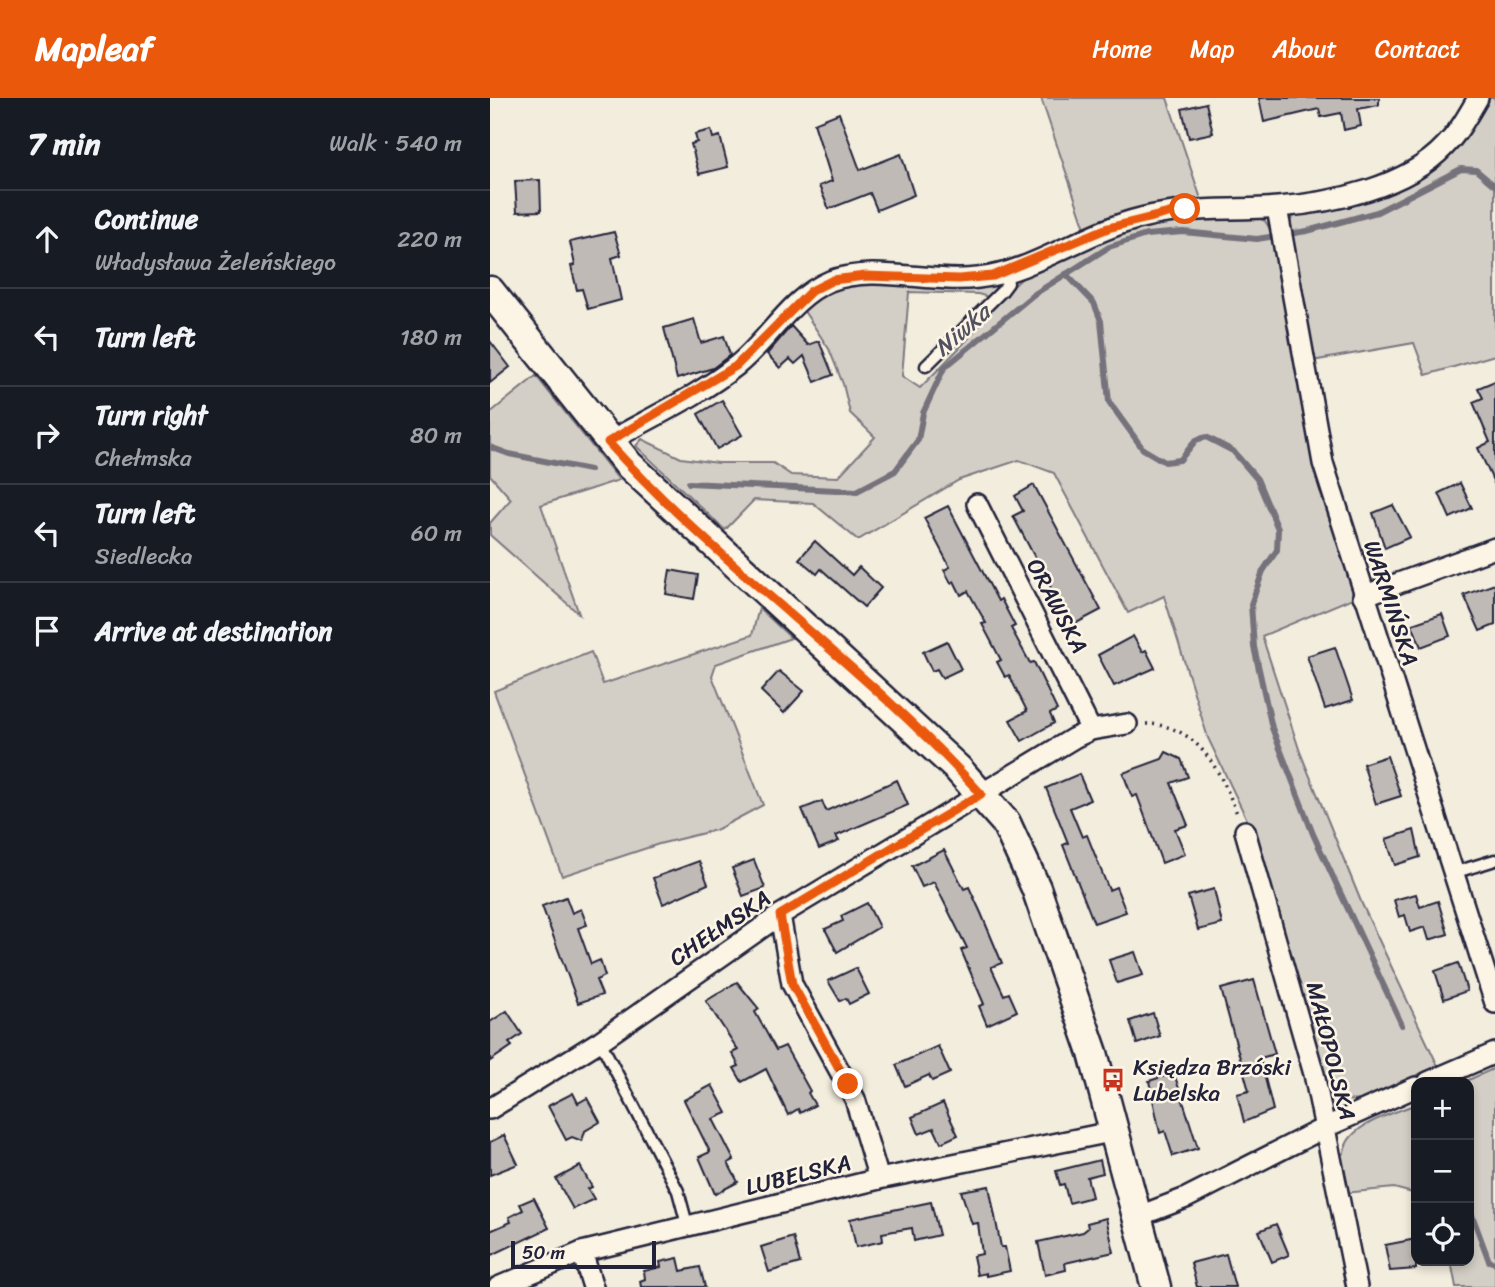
<!DOCTYPE html>
<meta charset="utf-8">
<style>
:root{--surface:#171b24;--page:#20242c;--text:#f1f3f6;--muted:#9ea1a6;--line:#363941;--accent:#ea580c}
body{margin:0;font-family:Sriracha,sans-serif;background:var(--page);color:var(--text)}
.controls{position:absolute;right:21px;bottom:21px;display:grid;overflow:hidden;border-radius:14px;box-shadow:0 4px 10px #0003}
.controls button{width:63px;height:63px;display:grid;place-items:center;padding:0;border:0;border-bottom:2px solid var(--line);background:var(--surface);color:var(--text);font:35px sans-serif}
.scale{position:absolute;left:21px;bottom:18px;width:145px;box-sizing:border-box;padding-left:7px;border:4px solid #22223b;border-top:0;font-size:19px;line-height:24px;white-space:nowrap;color:#22223b;-webkit-text-stroke:5px #fcf5e5;paint-order:stroke}
.stop{position:absolute;width:21px;height:21px;margin:-16px;border:5px solid #ea580c;border-radius:50%;background:#fff}
.stop.end{background:#ea580c;border-color:#fff;box-shadow:0 2px 7px #0008}
.list{margin:0;padding:0;list-style:none}
h2{display:flex;justify-content:space-between;align-items:center;height:91px;margin:0;padding:0 28px;font-size:30px}
h2 small{font-size:23px;font-weight:400;color:var(--muted)}
.list li{display:grid;grid-template-columns:46px 1fr auto;gap:21px;align-items:center;box-sizing:border-box;height:98px;padding:0 28px;border-top:2px solid var(--line)}
.list b{display:block;font-size:26px;white-space:nowrap}
.list p{margin:0;font-size:23px;white-space:nowrap;color:var(--muted)}
.list em{font-size:23px;font-style:normal;color:var(--muted)}
.icon{flex:none;width:38px;height:38px;fill:none;stroke:currentColor;stroke-width:2;stroke-linecap:round;stroke-linejoin:round}
.map{position:relative;flex:none;width:1005px;height:1189px;overflow:hidden}
header{display:flex;align-items:center;gap:42px;box-sizing:border-box;height:98px;padding:0 35px;background:var(--accent);color:#fff}
header strong{font-size:33px}
nav{display:flex;gap:38px;margin-inline-start:auto;font-size:24px}
main{display:flex}
aside{flex:1;background:var(--surface)}
.map>svg:first-child{display:block}
</style>
<header>
<strong>Mapleaf</strong>
<nav><a>Home</a><a>Map</a><a>About</a><a>Contact</a></nav>
</header>
<main>
<aside>
<h2>7 min<small>Walk · 540 m</small></h2>
<ul class="list">
<li><svg class="icon" aria-label="ahead" viewBox="0 0 24 24"><path d="M12 20V5M6 11l6-6 6 6"/></svg><div><b>Continue</b><p>Władysława Żeleńskiego</p></div><em>220 m</em></li>
<li><svg class="icon" aria-label="left" viewBox="0 0 24 24"><path d="M17 20v-9H6M10 6l-5 5 5 5"/></svg><div><b>Turn left</b></div><em>180 m</em></li>
<li><svg class="icon" aria-label="right" viewBox="0 0 24 24"><path d="M7 20v-9h11M14 6l5 5-5 5"/></svg><div><b>Turn right</b><p>Chełmska</p></div><em>80 m</em></li>
<li><svg class="icon" aria-label="left" viewBox="0 0 24 24"><path d="M17 20v-9H6M10 6l-5 5 5 5"/></svg><div><b>Turn left</b><p>Siedlecka</p></div><em>60 m</em></li>
<li><svg class="icon" aria-label="arrive" viewBox="0 0 24 24"><path d="M6 21V4h12l-3 4 3 4H6"/></svg><div><b>Arrive at destination</b></div></li>
</ul>
</aside>
<div class="map">
<svg width="1005" height="1189" viewBox="0 0 1005 1189">
<rect width="100%" height="100%" fill="#f3edde"/>
<filter id="ink" filterUnits="userSpaceOnUse"><feTurbulence type="fractalNoise" baseFrequency=".0143" numOctaves="2"/><feDisplacementMap in="SourceGraphic" scale="14" xChannelSelector="R" yChannelSelector="G"/><feConvolveMatrix kernelMatrix="1 2 1 2 8 2 1 2 1" color-interpolation-filters="sRGB"/></filter>
<g filter="url(#ink)">
<g fill="#d4cfc6" stroke="#7b7880" stroke-width="2">
<path d="M551,0H677L712,104L596,133Z"/>
<path d="M995,0H1005V257L936,277L924,245L822,263L797,126L807,115L912,86Z"/>
<path d="M764,118L775,123L782,134L827,383L865,499L772,538L810,654L872,806L948,968L870,1002C847,1005 842,997 832,977L761,730L718,640L674,498L638,515L564,375L529,362L469,382L368,442L323,405L264,402L235,432L146,348L152,341L191,360L228,365H283L301,377L348,379L385,339L360,315L353,286L339,251L312,210L352,185L504,186L506,192L498,199L488,196L419,194L412,278L430,290L477,242L509,202L548,165L668,119Z"/>
<path d="M46,278L129,382L51,407L89,516L0,437V425L21,401L0,377V315Z"/>
<path d="M269,510L301,540L226,566L222,578L273,707L226,732L169,746L72,778L4,593L101,554L113,586L262,537Z"/>
<path d="M1005,970V1189H966L961,1163H979V984H974Z"/>
<path d="M926,1006V1096L904,1090L855,1095L848,1057L854,1055C857,1026 903,1016 926,1006Z"/>
</g>
<g fill="none" stroke-linecap="round" stroke-linejoin="round">
<g stroke="#75727b" stroke-width="6">
<path d="M576,176L604,205L611,223L619,304L653,351L675,364L690,362L706,342L716,339L743,353L767,381L788,431L787,452L773,473L761,506L764,549L782,630L823,736L912,927"/>
<path d="M0,349L19,356L100,372"/>
<path d="M199,385L367,393L405,373L428,342L433,315L454,270L543,197L619,149L656,137L693,134L767,141L817,133L887,114L971,71L986,72L1005,88"/>
<path d="M979,1109L999,1163L1005,1165"/>
</g>
</g>
<g fill="#bfbab6" stroke="#22223b" stroke-width="2">
<path d="M769,0H889V7L868,11L871,28L854,32L851,15L831,19L829,11L774,24Z"/>
<path d="M716,5L723,35L699,40L692,11Z"/>
<path d="M349,15L370,72L411,56L424,97L387,112L380,95L339,111L329,88L342,83L324,25Z"/>
<path d="M221,32L223,40L230,38L238,69L209,76L201,46L207,44L205,36Z"/>
<path d="M50,82L51,113L27,114L25,83Z"/>
<path d="M124,134L131,157L122,160L131,202L98,211L92,191L87,192L81,168L85,167L80,144Z"/>
<path d="M204,221L211,245L234,238L240,257L223,270L187,281L174,230Z"/>
<path d="M301,228L318,247L329,243L343,277L325,284L314,258L305,266L300,261L290,270L277,256Z"/>
<path d="M0,243L20,269L0,285Z"/>
<path d="M1005,283V387L988,350L1000,344L983,304L993,300L988,290Z"/>
<path d="M232,302L252,337L227,351L208,316Z"/>
<path d="M970,385L982,410L960,420L949,395Z"/>
<path d="M544,387L611,512L581,528L523,418L533,413L525,398Z"/>
<path d="M903,407L920,439L895,450L883,415Z"/>
<path d="M458,408L508,503L511,501L525,528L521,530L540,565L544,564L567,612L560,616L564,625L532,643L520,622L537,613L519,577L515,579L507,564L511,562L492,526L496,525L478,493L471,497L464,483L461,485L454,472L460,469L434,420Z"/>
<path d="M325,443L362,477L369,469L391,490L374,509L331,471L327,476L309,461Z"/>
<path d="M180,472L208,477L204,501L176,496Z"/>
<path d="M1005,486V527L990,533L974,497Z"/>
<path d="M952,516L960,538L931,549L922,526Z"/>
<path d="M643,538L652,554L656,552L665,570L624,588L608,557Z"/>
<path d="M457,543L471,571L452,580L447,571L442,573L433,554Z"/>
<path d="M845,549L863,602L835,611L817,558Z"/>
<path d="M289,573L314,593L294,615L271,593Z"/>
<path d="M676,654L691,661L698,679L681,685L698,727L685,731L695,756L672,765L647,697L642,699L633,675L672,661Z"/>
<path d="M897,658L911,698L886,706L873,666Z"/>
<path d="M589,676L600,702L580,710L592,739L597,737L619,792L626,789L636,814L604,825L573,747L578,745L556,690Z"/>
<path d="M407,682L418,707L346,738L349,743L329,751L312,711L332,703L336,713Z"/>
<path d="M924,732L930,759L905,767L896,741Z"/>
<path d="M454,752L474,791L479,789L491,815L512,865L501,869L514,897L519,895L527,913L497,927L489,908L494,906L471,852L477,850L444,784L432,789L422,768Z"/>
<path d="M264,762L275,790L253,798L242,770Z"/>
<path d="M209,763L218,786L173,806L163,780Z"/>
<path d="M724,791L732,826L708,832L698,798Z"/>
<path d="M926,796L930,809L948,803L958,836L939,842L935,829L920,834L915,817L909,819L904,802Z"/>
<path d="M76,799L82,815L91,811L97,827L88,830L101,866L110,862L115,878L106,882L112,897L88,905L52,808Z"/>
<path d="M377,805L389,829L347,854L335,831L353,823L351,818Z"/>
<path d="M645,854L653,877L627,885L619,862Z"/>
<path d="M968,865L977,893L954,901L945,873Z"/>
<path d="M366,870L379,896L359,906L356,900L350,903L338,883Z"/>
<path d="M764,882L785,956L770,960L783,1012L754,1024L747,996L759,993L731,891Z"/>
<path d="M247,884L269,911L265,914L286,952L295,948L320,993L318,995L325,1007L310,1015L308,1011L298,1017L276,971L252,984L244,970L249,968L242,955L248,952L216,903Z"/>
<path d="M17,913L32,936L19,945L22,948L0,963V924Z"/>
<path d="M663,915L670,938L647,946L640,923Z"/>
<path d="M448,948L460,975L442,983L439,977L415,988L406,967Z"/>
<path d="M684,975L708,1050L683,1058L675,1033L670,1035L659,983Z"/>
<path d="M222,987L237,1015L223,1021L244,1062L238,1065L248,1084L225,1096L209,1059L220,1054L194,1002Z"/>
<path d="M83,995L88,1005L97,1000L110,1024L95,1033L92,1043L82,1039L76,1042L58,1008Z"/>
<path d="M453,1005L468,1037L451,1045L444,1030L429,1036L422,1019Z"/>
<path d="M14,1037L28,1066L0,1077V1044Z"/>
<path d="M610,1062L613,1075L597,1079L602,1099L579,1105L574,1086L570,1087L566,1073Z"/>
<path d="M90,1068L102,1089L98,1091L104,1101L83,1111L66,1081Z"/>
<path d="M499,1088L511,1149H515L520,1173L496,1178V1175L487,1177L483,1158L492,1156L488,1125L482,1126L471,1093Z"/>
<path d="M44,1100L59,1130L0,1158V1133L21,1124L19,1119L33,1112L30,1106Z"/>
<path d="M441,1104L449,1137L424,1143L422,1130L392,1135L393,1143L366,1149L360,1121Z"/>
<path d="M616,1120L624,1154L575,1165L576,1172L555,1177L548,1144L593,1134L598,1130L597,1125Z"/>
<path d="M786,1126L799,1157L782,1164L769,1133Z"/>
<path d="M303,1139L310,1165L279,1174L271,1149Z"/>
<path d="M926,1141V1171L900,1173L895,1147Z"/>
<path d="M736,1156L745,1189H707L701,1165Z"/>
<path d="M188,1160L191,1173L210,1169L215,1189H151L150,1183L155,1181L154,1173L171,1169L170,1164Z"/>
</g>
<g fill="none" stroke-linecap="round" stroke-linejoin="round">
<g stroke="#22223b" stroke-width="15">
<g id="lane">
<path d="M436,268L512,193L518,185L516,173"/>
<path d="M963,775L1005,762"/>
<path d="M110,943L188,1093L198,1130"/>
</g>
</g>
<g stroke="#22223b" stroke-width="24">
<g id="street">
<path d="M787,110L833,365L1005,905"/>
<path d="M118,344C160,320 208,298 246,268C278,243 301,199 340,183C385,166 440,186 488,180C543,174 596,133 651,120C698,108 742,113 788,109C842,105 917,89 955,48C969,34 978,17 988,0"/>
<path d="M487,406L601,632"/>
<path d="M873,498L1005,450"/>
<path d="M755,733L824,976L867,1189"/>
<path d="M290,817L302,886L365,1001L389,1081"/>
<path d="M938,984L1005,955"/>
<path d="M0,1011L110,943L290,817L584,640L601,632L637,626"/>
<path d="M649,1118L696,1100L836,1029L926,989"/>
<path d="M92,1154L103,1189"/>
<path d="M8,1189L92,1154L389,1081L626,1033"/>
</g>
</g>
<g stroke="#22223b" stroke-width="33">
<path id="secondary" d="M0,193L138,366L468,671L516,725L546,790L603,955L666,1189"/>
</g>
<path stroke="#22223b" stroke-width="3.5" stroke-dasharray="2 5" stroke-linecap="butt" d="M656,626C709,626 731,675 748,718"/>
<use href="#lane" stroke="#fcf5e5" stroke-width="10"/>
<use href="#street" stroke="#fcf5e5" stroke-width="19"/>
<use href="#secondary" stroke="#fcf5e5" stroke-width="28"/>
</g>
</g>
<g fill="none" stroke-linecap="round" stroke-linejoin="round" filter="url(#ink)">
<path stroke="#ea580c" stroke-width="9" d="M358,986L302,886L290,817L491,696C377,569 232,471 118,344L246,268L321,193L343,182L375,178L469,181L503,178L618,130L695,111"/>
</g>
<defs>
<g id="bus-bare" transform="scale(1.89)"><path d="M-5-6H5V4H4V6H2V4H-2V6H-4V4H-5ZM-3.5-4V0h7V-4ZM-3.5 1.2v1.5H-2V1.2ZM2 1.2v1.5H3.5V1.2Z" fill="#c8321e" stroke="#fcf5e5" stroke-width="2.5" paint-order="stroke"/></g>
</defs>
<g fill-rule="evenodd">
<use href="#bus-bare" x="623" y="982"/>
</g>
<g text-anchor="middle" dominant-baseline="central" stroke-width="5" stroke-linejoin="round" paint-order="stroke">
<g font-size="23" fill="#22223b" stroke="#fcf5e5">
<text transform="translate(901 505) rotate(72)">WARMIŃSKA</text>
<text transform="translate(567 508) rotate(62)">ORAWSKA</text>
<text transform="translate(230 830) rotate(-34)">CHEŁMSKA</text>
<text transform="translate(841 953) rotate(76)">MAŁOPOLSKA</text>
<text transform="translate(308 1077) rotate(-14)">LUBELSKA</text>
</g>
<g font-size="23" fill="#22223b" stroke="#fcf5e5" text-anchor="start">
<text x="643" y="969">Księdza Brzóski<tspan x="643" dy="26">Lubelska</tspan></text>
</g>
<g font-size="24" font-style="italic" fill="#525160" stroke="#fcf5e5">
<text transform="translate(472 232) rotate(-41)">Niwka</text>
</g>
</g>
</svg>
<div class="controls">
<button>+</button>
<button>−</button>
<button><svg class="icon" aria-label="locate" viewBox="0 0 24 24"><circle cx="12" cy="12" r="6"/><path d="M12 2v4M12 18v4M2 12h4M18 12h4"/></svg></button>
</div>
<div class="scale">50 m</div>
<div class="stop" style="left:695px;top:111px"></div>
<div class="stop end" style="left:358px;top:986px"></div>
</div>
</main>
